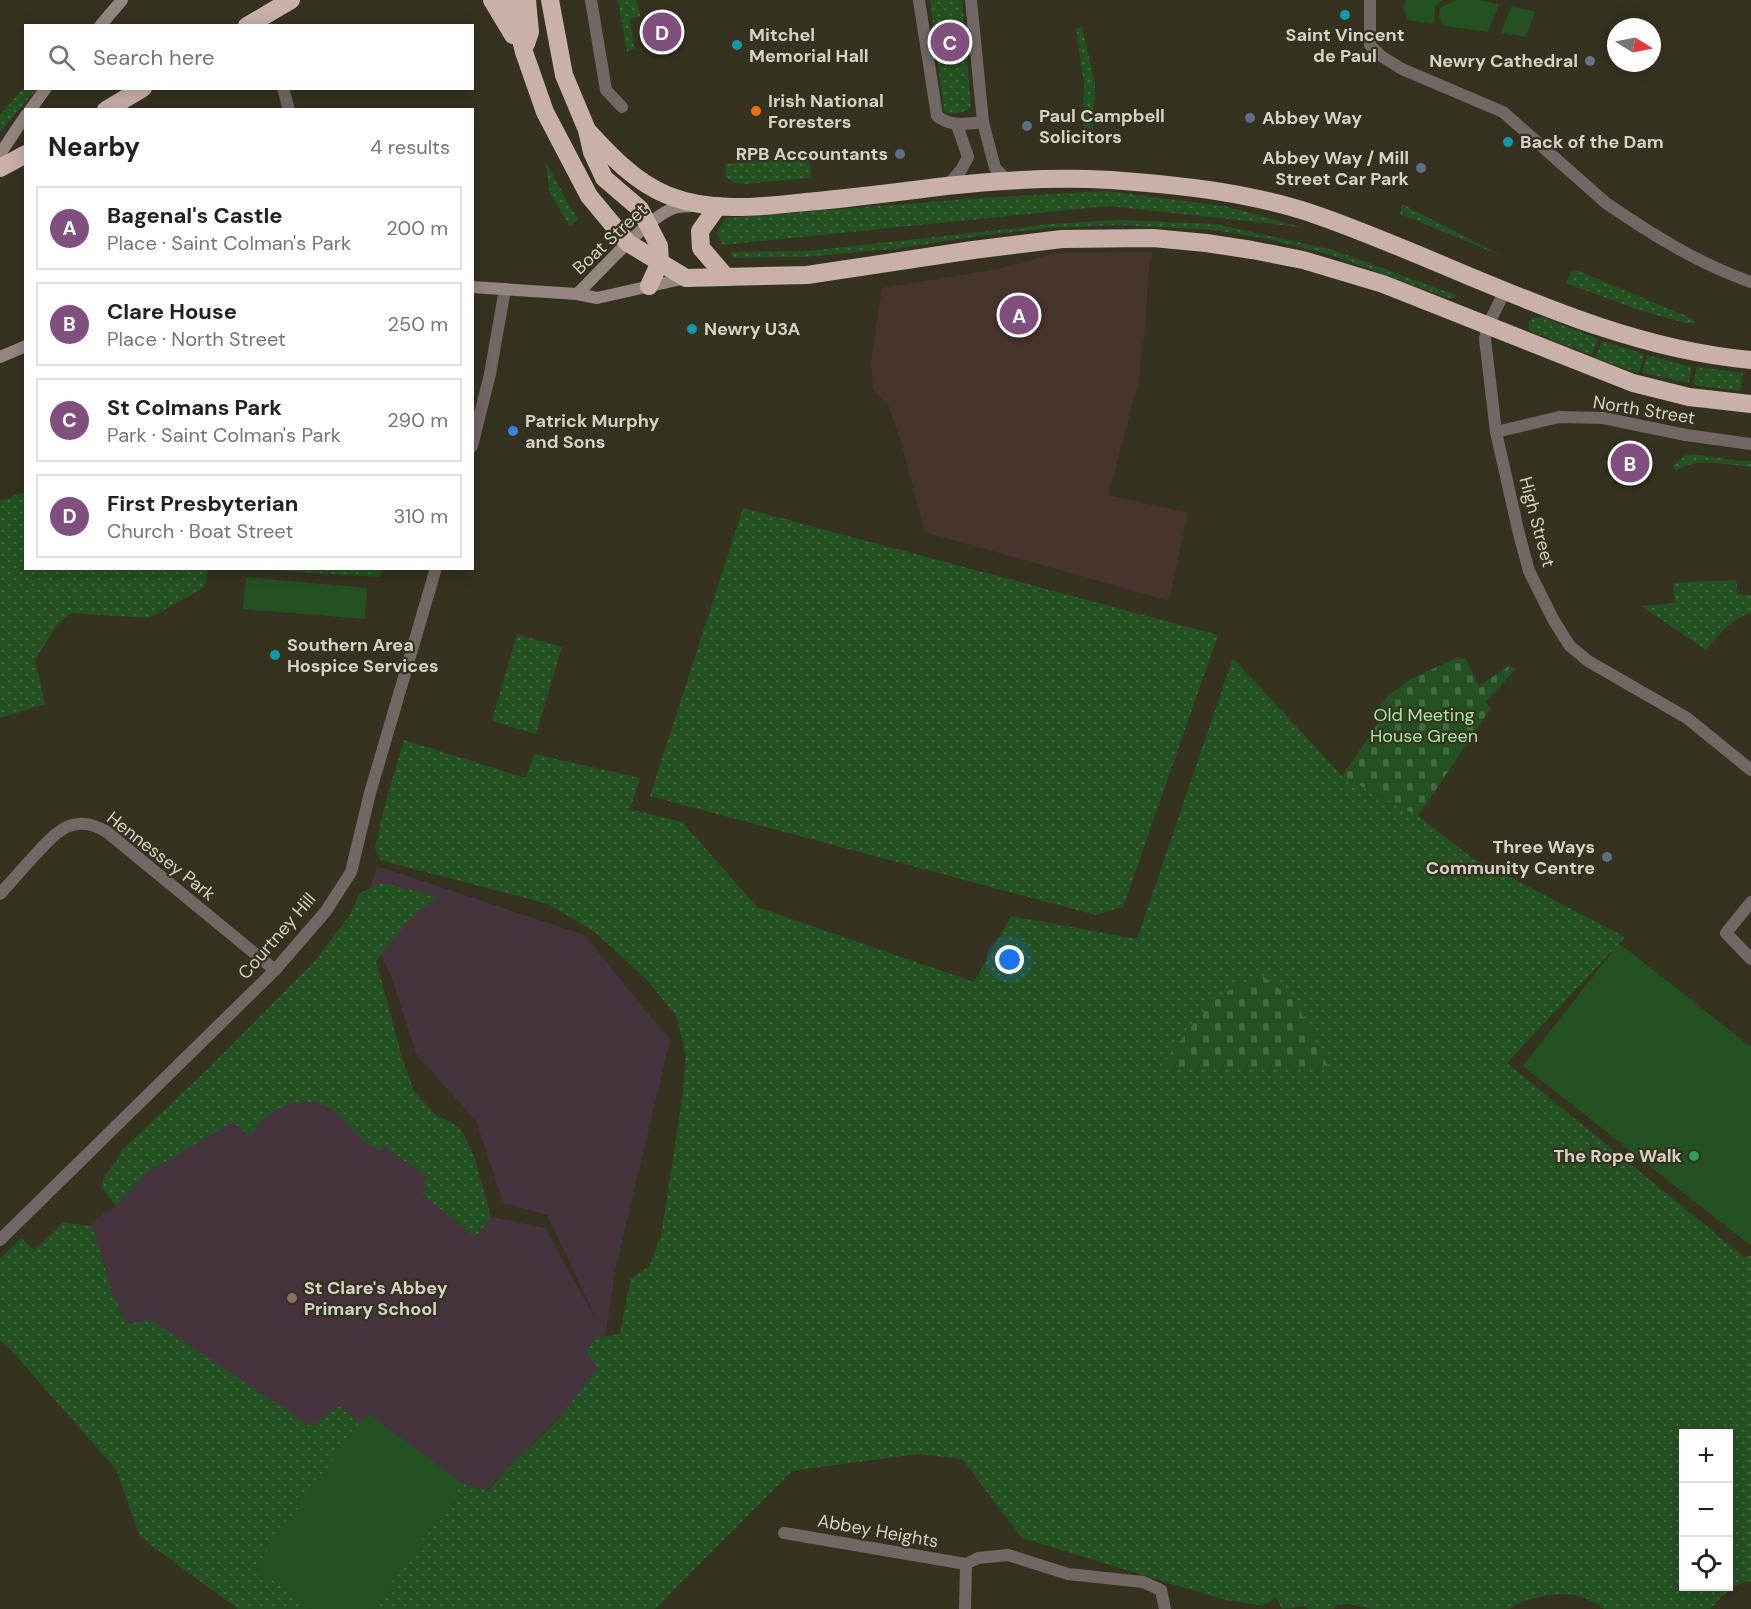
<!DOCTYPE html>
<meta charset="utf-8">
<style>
:root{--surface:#fff;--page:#f6f6f6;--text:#202124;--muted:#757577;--line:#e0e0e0;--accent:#814f7e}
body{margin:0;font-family:"DM Sans",sans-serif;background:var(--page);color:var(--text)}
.controls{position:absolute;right:18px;bottom:18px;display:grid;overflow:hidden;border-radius:0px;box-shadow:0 3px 15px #0003}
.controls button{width:54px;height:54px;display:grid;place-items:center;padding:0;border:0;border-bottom:2px solid var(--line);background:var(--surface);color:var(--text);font:30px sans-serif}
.compass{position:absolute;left:1607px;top:18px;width:54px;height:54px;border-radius:50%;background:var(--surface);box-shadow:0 3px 15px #0003;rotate:100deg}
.you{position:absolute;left:1010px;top:960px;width:21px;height:21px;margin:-15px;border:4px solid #fff;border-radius:50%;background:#1a73e8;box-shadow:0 0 0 9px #1a73e833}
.badge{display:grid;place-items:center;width:39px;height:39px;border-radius:50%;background:var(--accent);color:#fff;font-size:20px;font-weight:700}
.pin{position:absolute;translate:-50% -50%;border:3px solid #fff;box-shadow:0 2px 6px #0006}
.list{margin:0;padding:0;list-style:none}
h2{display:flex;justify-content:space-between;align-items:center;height:78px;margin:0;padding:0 24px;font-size:26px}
h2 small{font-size:20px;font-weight:400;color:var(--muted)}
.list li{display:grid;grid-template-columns:39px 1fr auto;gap:18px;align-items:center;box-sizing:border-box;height:84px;margin:0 12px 12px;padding:0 12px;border:2px solid var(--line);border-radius:0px}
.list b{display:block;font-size:22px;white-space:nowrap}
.list p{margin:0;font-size:20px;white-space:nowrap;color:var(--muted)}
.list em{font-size:20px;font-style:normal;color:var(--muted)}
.icon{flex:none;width:33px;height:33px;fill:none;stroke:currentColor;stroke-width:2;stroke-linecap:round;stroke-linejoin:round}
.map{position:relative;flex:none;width:1751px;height:1609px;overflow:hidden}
.search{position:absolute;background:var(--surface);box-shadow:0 3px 15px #0003;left:24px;top:24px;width:450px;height:66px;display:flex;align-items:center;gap:15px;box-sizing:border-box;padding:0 21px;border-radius:0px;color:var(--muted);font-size:22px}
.panel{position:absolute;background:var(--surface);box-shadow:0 3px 15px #0003;left:24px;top:108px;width:450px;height:462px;border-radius:0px}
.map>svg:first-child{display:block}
</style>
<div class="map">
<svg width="1751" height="1609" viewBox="0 0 1751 1609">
<defs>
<pattern id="grass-dots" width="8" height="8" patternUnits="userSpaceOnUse" patternTransform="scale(1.5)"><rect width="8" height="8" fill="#245122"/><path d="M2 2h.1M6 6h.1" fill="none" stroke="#436941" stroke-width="1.8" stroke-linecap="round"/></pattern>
<pattern id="cemetery-stones" width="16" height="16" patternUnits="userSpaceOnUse" patternTransform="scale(1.5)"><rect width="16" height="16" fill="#245122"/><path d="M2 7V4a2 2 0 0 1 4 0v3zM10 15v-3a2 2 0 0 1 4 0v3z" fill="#436941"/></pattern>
</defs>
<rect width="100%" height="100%" fill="#363220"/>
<path fill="#47352d" d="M1152,252L1149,267L1145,327L1138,384L1108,495L1188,513L1169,601L925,532L901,442L888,405L873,389L871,362L882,288L998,269L1055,253Z"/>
<path fill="#45333e" d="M377,866L584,935L670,1040L615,1271L605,1337L598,1368L557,1421L505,1470L383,1609H238L140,1537L116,1469L11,1350L0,1340V1259L21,1238L34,1250L63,1223L92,1226L98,1218L116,1206L102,1188L104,1175L120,1158V1152L210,1067L313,963L348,918L414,1091L435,1114L460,1128L474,1156L491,1217L545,1228L599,1325L547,1215L503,1203L476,1121L416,1054L391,975L361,916Z"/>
<g fill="url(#grass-dots)" fill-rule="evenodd">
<path d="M618,0H637L640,16L630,19L634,49L627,52Z"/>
<path d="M930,0H962L971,107C964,113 952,116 944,111Z"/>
<path d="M1082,27L1095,83L1093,129L1083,127L1084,83L1076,28Z"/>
<path d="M25,86L26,88L37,89L0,132V115Z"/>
<path d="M809,157L811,178L743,184L733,182L726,177L725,164Z"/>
<path d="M546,163L578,220L570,226L550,193Z"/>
<path d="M1107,191L1224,206L1301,227L1108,206L723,245L716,233L726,218L981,198Z"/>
<path d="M1402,204L1502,256L1403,215L1400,214Z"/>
<path d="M1116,220L1215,224L1333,250L1458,296L1451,299L1331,255L1268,239L1213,230L1119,225L1050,228L979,236L893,249L803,257L734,258L729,252L808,251L1051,224Z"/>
<path d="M1578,271L1691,318L1695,323H1685L1636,309L1566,283L1571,272Z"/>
<path d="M1543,317L1598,339L1592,355L1530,331L1528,323L1532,318Z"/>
<path d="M1602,341L1644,354L1639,373L1595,358Z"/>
<path d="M1647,355L1692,367L1689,383L1642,373Z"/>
<path d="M1697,367L1743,373L1740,391L1693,385Z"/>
<path d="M1693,454L1740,461H1751V467C1728,465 1695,456 1676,471L1673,465L1684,456Z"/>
<path d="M25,492L26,568L208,569L205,587L149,618L71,613L57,625L35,660L45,704L0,718V501Z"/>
<path d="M743,508L1218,635L1123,907L1096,915L650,796Z"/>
<path d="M253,569L381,568V569L380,577Z"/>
<path d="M1736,580L1738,594L1751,595V613C1736,615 1715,638 1706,650L1641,606L1675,603L1673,583Z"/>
<path d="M517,634L562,647L536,734L492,721Z"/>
<path d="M1233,658L1342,776L1418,816L1471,857L1625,937L1507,1063L1744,1257L1751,1256V1581C1734,1582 1721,1598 1710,1609H1604C1593,1601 1583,1596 1569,1594C1556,1593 1517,1599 1510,1609H1371L1349,1604L1337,1605L1334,1609H1309L1305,1606L1282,1609L1276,1597L1264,1606L1225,1600L1022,1538L962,1459L917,1454L792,1471L655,1609H372L463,1484L488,1491L505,1470L557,1421L598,1368L586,1351L596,1338L620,1334L631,1278L649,1267L661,1236L682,1100L686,1055L676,1016L646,979L596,933L548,904L380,860L375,848L386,801L404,740L526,778L534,754L640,778L630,809L682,822L757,907L974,982L1011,916L1137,939ZM1684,1434H1728V1586H1684Z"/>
<path d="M382,883L438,896L408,921L376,961L403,1061L414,1091L435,1114L460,1128L474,1156L491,1217L475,1237L422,1194L427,1188L423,1185L427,1177L384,1146L378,1151C373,1147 367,1144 363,1140C351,1130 343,1116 330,1108C311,1096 281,1103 265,1118C259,1122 255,1130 250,1136L233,1122L146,1173L116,1206L102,1188C105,1167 119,1166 120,1152L210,1067L313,963L348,918L360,893Z"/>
<path d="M63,1223L92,1226L112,1292L126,1324L151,1320L310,1426L340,1406L360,1424L255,1567L312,1609H238L140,1537L116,1469L11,1350L0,1340V1259L21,1238L34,1250Z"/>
</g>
<g fill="url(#cemetery-stones)">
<path d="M1458,657L1466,659L1479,686L1509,666L1516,669L1485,702L1491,708L1418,816L1342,776L1379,722L1372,717L1389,695L1411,679Z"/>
<path d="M1260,974L1294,1000L1328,1066L1158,1070L1212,1000Z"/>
</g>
<g fill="#245122">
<path d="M1405,0H1443L1435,6L1434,24L1408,20L1404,8Z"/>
<path d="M1455,0H1477L1499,4L1488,32L1444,26L1439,17L1440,8Z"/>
<path d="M1511,7L1535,11L1526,37L1501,33Z"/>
<path d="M246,577L367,588L365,619L243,609Z"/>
<path d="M1619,943L1751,1047V1246L1523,1066Z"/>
<path d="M368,1414L463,1484L372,1609H312L255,1567Z"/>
</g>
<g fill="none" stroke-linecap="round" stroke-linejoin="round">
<g stroke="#716765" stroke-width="12">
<path d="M591,0L606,90L622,107"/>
<path d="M919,0L937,116C951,127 966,124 983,122"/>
<path d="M971,0L983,122L995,168L1007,180"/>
<path d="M1370,0V45L1381,56L1402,69L1503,112L1606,203C1651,234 1699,264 1751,282"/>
<path d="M283,88L289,110"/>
<path d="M947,186L961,170L968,157L957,125"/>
<path d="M1505,291L1487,327L1485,339L1496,432L1519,534L1529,571L1554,621L1570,646L1588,661L1687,718L1751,770"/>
<path d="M1496,432L1559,417L1603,418L1686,435L1751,444"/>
<path d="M472,446L490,374L505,289"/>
<path d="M0,894C12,881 23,868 35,855C57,831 74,812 107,832L275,970"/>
<path d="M1751,902L1726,933L1751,959"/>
<path d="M0,1240L275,970L326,911L351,872L370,793L436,568"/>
<path d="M784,1533L966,1564L978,1558L1008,1555L1068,1574L1143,1582L1161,1590L1165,1609"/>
<path d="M965,1609L966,1564"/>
</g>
<g stroke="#958581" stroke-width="12">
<path d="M100,26L122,0"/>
<path d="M30,110L46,88"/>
<path d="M0,154L26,115"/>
<path d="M472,287L577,294L597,298L686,278"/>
<path d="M577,294C598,274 649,216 674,208C680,206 687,206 693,206"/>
<path d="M0,357L26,346"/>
</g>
<g stroke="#c9b0a9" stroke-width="18">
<path d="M492,0L513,35"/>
<path d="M511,0L524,52L545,112L589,196L628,243L686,278L807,275L973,250L1062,239L1153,238L1206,243L1252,250L1303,260L1383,284L1633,383L1689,397L1751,404"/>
<path d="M550,0L564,75L587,130L592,152L604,178L640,209L659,246L660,262L649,286"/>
<path d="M247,26L291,0"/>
<path d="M526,44L530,32L527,0"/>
<path d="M106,110L143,88"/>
<path d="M587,130C610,155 635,182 667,195C712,213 759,207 806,202C853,198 899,192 946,186C1001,180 1056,177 1111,180C1181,185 1256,193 1322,217C1463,267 1601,347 1751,360"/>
<path d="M0,168L26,154"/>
<path d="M718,206L700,231L701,248L726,277"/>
</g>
</g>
<g fill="#0f9aa8" stroke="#363220" stroke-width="2">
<circle cx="1345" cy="15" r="6"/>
<circle cx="737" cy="45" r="6"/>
<circle cx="1508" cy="142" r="6"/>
<circle cx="692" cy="329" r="6"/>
<circle cx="275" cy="655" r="6"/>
</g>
<circle fill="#6b7280" stroke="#363220" stroke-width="2" cx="1590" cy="61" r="6"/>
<circle fill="#e8710a" stroke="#363220" stroke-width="2" cx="756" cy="111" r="6"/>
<g fill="#5c6f8a" stroke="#363220" stroke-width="2">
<circle cx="1250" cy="118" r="6"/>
<circle cx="1027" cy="126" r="6"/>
<circle cx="900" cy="154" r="6"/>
<circle cx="1421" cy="168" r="6"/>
<circle cx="1607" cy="857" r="6"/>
</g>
<circle fill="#3f7fe0" stroke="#363220" stroke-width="2" cx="513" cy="431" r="6"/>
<circle fill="#2e9e5b" stroke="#363220" stroke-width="2" cx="1694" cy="1156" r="6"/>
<circle fill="#8d6e63" stroke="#363220" stroke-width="2" cx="292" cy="1298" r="6"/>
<g text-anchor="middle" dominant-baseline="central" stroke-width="4.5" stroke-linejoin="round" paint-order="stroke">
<g font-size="18" font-weight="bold" fill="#d4d2c7" stroke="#363220" text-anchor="start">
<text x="749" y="35">Mitchel<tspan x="749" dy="21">Memorial Hall</tspan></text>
<text x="1345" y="35" text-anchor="middle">Saint Vincent<tspan x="1345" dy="21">de Paul</tspan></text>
<text x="1578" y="61" text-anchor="end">Newry Cathedral</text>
<text x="768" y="101">Irish National<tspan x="768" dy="21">Foresters</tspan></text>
<text x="1039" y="116">Paul Campbell<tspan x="1039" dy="21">Solicitors</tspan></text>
<text x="1262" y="118">Abbey Way</text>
<text x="1520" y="142">Back of the Dam</text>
<text x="888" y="154" text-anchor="end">RPB Accountants</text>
<text x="1409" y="158" text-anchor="end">Abbey Way / Mill<tspan x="1409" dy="21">Street Car Park</tspan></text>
<text x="704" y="329">Newry U3A</text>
<text x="525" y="421">Patrick Murphy<tspan x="525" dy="21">and Sons</tspan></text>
<text x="287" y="645">Southern Area<tspan x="287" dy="21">Hospice Services</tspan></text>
<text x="1595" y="847" text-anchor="end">Three Ways<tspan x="1595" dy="21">Community Centre</tspan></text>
<text x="1682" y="1156" text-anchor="end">The Rope Walk</text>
<text x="304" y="1288">St Clare's Abbey<tspan x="304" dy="21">Primary School</tspan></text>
</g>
<g font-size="18" fill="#d4d2c7" stroke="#363220">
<text transform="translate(610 239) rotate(-43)">Boat Street</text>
<text transform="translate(1644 410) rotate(9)">North Street</text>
<text transform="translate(1537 522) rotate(75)">High Street</text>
<text transform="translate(161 856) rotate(38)">Hennessey Park</text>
<text transform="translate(277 936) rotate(-49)">Courtney Hill</text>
<text transform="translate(878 1531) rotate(10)">Abbey Heights</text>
</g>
<g font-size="18" fill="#a4e99f" stroke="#363220">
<text x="1424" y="715">Old Meeting<tspan x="1424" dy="21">House Green</tspan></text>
</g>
</g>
</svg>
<div class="controls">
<button>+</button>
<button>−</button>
<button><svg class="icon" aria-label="locate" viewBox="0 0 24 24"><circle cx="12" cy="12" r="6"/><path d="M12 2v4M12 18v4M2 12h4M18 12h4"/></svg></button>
</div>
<svg class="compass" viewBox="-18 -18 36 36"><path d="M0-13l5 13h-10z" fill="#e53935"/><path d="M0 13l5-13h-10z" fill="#757577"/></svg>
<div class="you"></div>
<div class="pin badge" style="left:1019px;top:315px">A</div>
<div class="pin badge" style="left:1630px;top:463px">B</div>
<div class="pin badge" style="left:950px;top:42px">C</div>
<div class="pin badge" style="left:662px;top:32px">D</div>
<div class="search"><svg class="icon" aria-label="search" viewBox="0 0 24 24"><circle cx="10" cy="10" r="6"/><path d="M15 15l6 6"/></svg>Search here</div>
<section class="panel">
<h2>Nearby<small>4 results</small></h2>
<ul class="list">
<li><span class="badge">A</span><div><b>Bagenal's Castle</b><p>Place · Saint Colman's Park</p></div><em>200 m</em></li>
<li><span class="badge">B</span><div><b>Clare House</b><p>Place · North Street</p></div><em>250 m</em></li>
<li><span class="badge">C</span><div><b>St Colmans Park</b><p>Park · Saint Colman's Park</p></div><em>290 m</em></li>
<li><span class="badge">D</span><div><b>First Presbyterian</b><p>Church · Boat Street</p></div><em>310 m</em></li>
</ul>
</section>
</div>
